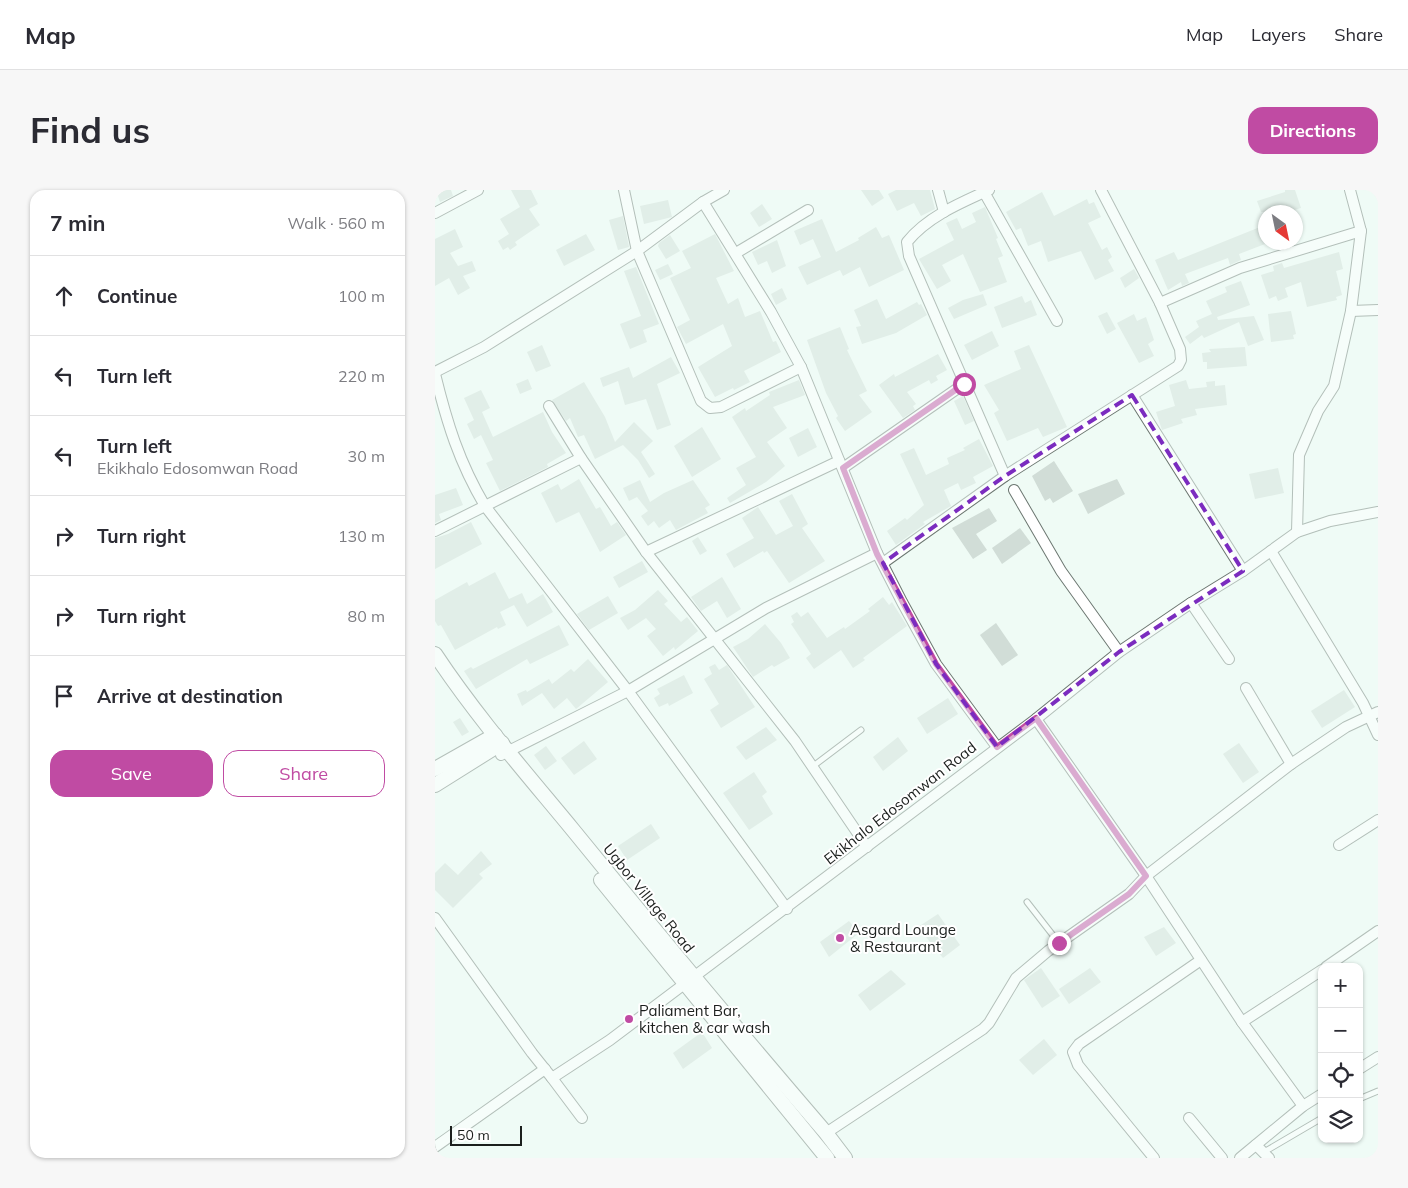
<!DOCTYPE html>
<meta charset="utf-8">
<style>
:root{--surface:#fff;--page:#f7f7f7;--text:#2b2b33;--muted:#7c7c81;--line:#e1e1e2;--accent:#c04ba3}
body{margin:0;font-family:Mulish,sans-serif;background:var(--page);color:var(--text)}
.controls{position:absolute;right:15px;bottom:15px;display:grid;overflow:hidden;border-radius:10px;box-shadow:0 1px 4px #0004}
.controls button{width:45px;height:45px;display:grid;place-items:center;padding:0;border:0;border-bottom:1px solid var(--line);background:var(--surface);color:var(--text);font:25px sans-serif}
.compass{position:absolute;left:823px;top:15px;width:45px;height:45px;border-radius:50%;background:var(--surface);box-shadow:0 1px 4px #0004;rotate:147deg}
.scale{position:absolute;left:15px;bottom:12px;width:72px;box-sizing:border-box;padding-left:5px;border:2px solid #1b1f1d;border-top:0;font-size:14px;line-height:18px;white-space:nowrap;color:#1b1f1d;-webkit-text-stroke:4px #fff;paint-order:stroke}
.stop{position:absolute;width:15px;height:15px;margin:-11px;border:4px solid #c04ba3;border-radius:50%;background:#fff}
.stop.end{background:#c04ba3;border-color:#fff;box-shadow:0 1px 5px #0008}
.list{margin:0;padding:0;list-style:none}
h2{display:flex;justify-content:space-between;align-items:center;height:65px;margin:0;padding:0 20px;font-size:21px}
h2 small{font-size:16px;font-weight:400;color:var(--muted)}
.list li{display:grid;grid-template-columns:32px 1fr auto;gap:15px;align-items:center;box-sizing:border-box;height:80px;padding:0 20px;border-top:1px solid var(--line)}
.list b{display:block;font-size:19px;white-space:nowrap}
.list p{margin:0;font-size:16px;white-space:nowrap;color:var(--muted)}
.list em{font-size:16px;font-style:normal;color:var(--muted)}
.actions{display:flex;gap:10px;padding:15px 20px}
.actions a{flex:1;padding:11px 0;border:1px solid var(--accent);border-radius:15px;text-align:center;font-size:18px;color:var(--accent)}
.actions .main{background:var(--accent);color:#fff}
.icon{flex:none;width:28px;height:28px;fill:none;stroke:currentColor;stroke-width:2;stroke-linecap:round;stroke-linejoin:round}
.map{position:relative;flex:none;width:943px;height:968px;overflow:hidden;border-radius:15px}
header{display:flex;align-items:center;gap:30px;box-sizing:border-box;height:70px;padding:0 25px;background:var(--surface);border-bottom:1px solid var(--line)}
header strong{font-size:24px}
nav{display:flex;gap:28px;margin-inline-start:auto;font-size:18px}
.intro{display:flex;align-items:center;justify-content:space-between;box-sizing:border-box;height:120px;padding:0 30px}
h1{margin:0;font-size:35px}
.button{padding:12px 22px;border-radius:15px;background:var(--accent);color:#fff;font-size:18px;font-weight:700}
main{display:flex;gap:30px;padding:0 30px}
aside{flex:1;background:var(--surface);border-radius:15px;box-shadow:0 1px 4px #0004}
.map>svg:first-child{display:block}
</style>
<header>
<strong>Map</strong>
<nav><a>Map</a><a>Layers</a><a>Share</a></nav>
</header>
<div class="intro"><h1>Find us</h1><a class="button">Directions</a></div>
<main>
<aside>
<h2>7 min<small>Walk · 560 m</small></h2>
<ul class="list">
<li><svg class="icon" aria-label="ahead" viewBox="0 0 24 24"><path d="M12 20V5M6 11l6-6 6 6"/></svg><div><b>Continue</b></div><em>100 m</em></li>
<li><svg class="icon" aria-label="left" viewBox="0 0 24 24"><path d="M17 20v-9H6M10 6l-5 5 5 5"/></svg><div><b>Turn left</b></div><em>220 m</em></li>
<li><svg class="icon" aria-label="left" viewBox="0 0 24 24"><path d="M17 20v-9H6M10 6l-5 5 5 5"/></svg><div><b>Turn left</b><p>Ekikhalo Edosomwan Road</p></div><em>30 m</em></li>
<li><svg class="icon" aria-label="right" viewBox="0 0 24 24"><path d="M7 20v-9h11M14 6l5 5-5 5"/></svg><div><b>Turn right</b></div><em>130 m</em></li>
<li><svg class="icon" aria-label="right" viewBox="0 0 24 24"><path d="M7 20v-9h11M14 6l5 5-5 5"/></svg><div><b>Turn right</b></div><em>80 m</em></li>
<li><svg class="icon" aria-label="arrive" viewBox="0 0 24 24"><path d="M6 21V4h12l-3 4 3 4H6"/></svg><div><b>Arrive at destination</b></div></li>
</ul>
<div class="actions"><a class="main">Save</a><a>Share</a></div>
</aside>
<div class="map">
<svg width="943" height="968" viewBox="0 0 943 968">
<rect width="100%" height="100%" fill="#effbf5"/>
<g fill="#d1ddd7">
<path d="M1,0H16L18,6L5,12Z"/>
<path d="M76,0H96L103,14L94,19L105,35L80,52L82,55L75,60L73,57L68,60L63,51L74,44L65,29L85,17Z"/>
<path d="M426,0H444L449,8L437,16Z"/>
<path d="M461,0H495L500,19L486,26L479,13L462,21L453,4Z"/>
<path d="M850,0H860L866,18L852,22H826L822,11L850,2Z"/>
<path d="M607,2L619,26L652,9L654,14L659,12L666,27L653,33L667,60L672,57L677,67L673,70L679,81L660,90L646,61L613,72L606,51L593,56L586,38L581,40L571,22Z"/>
<path d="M233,10L237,27L209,34L205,16Z"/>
<path d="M327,14L337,29L324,37L315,23Z"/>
<path d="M550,17L563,48L561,49L568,66L563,68L572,92L545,102L528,64L507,75L516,91L502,99L484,69L519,50L511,33L522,28L527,39L541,32L537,23Z"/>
<path d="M188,26L194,57L183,60L174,30Z"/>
<path d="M387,29L401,62L424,50L423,48L441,37L447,48L454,45L469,80L434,97L425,77L408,86L405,80L372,95L363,77L386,67L378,49L365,55L359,41Z"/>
<path d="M830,35V54L804,64L806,70L795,75L793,68L750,84L754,93L747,96L746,92L733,100L720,70L739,62L743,70Z"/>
<path d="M20,39L28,57L15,63L23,76L37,71L41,81L28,86L35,98L23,105L14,88L0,96V49Z"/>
<path d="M151,44L160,60L129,76L121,60Z"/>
<path d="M280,44L299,81L281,88L293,114L303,108L310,127L325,121L338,152L341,151L346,162L309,181L315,192L299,200L298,198L280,207L263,177L297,156L288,134L251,154L242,137L255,130L235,88L256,78L247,61Z"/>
<path d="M235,45L245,61L231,69L223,56L224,53Z"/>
<path d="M342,50L351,76L337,83L332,71L323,75L317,62Z"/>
<path d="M904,62L908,79L901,81L907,105L901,107L902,110L872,117L866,92L850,98L853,107L843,111L841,106L834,109L826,85L839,81L838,76L847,73L849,78Z"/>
<path d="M233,74L238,84L225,90L220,80Z"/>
<path d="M201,77L224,134L208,140L212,152L195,159L185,134L206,126L189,81Z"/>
<path d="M699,79L704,88L690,98L685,88Z"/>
<path d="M806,91L815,115L782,127L783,130L819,126L829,150L813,156L804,132L769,148L767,145L755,154L750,147L764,137L761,131L777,124L771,111L792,102L790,97Z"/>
<path d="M347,98L352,109L341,115L336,104Z"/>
<path d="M548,104L552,115L519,129L513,118L528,110Z"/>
<path d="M587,106L590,113L596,110L602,125L567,138L559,117Z"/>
<path d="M442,109L451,129L482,112L484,115L486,114L492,125L461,143L427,154L421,137L426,136L419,120Z"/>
<path d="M856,121L861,144L858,145L859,149L836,152L833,124Z"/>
<path d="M672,122L681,139L672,144L663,126Z"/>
<path d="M699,124L702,131L711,127L719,150L713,154L719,166L704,173L682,133Z"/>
<path d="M405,137L414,159L412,160L432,201L424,205L437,222L410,241L401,228L403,226L391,203L372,150Z"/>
<path d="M557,141L564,156L537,170L529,155Z"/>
<path d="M107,155L116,176L101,182L92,162Z"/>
<path d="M594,155L632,237L608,247L603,238L572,251L559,223L564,220L549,195L586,179L579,161Z"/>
<path d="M810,157L812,176L772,179V172H768L767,163L776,162L774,159Z"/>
<path d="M503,164L512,180L501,186L503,190L496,194L494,190L472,202L481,214L478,216L480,220L468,228L444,195L459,184L460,187Z"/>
<path d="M236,167L245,183L222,194L236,235L222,240L211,209L190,215L183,191L168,197L165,188L194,177L198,188Z"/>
<path d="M93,189L97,199L85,204L81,194Z"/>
<path d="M364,190L370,205L338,217L352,238L332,252L350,276L331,292L295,313L292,308L311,295L301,278L321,267L297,227L310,218L311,221L335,205L334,202Z"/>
<path d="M751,190L754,199L772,197L771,192L780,191V196L790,195L792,215L760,219L762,225L746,229L748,233L727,240L721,222L740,216L734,195Z"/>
<path d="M149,192L170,227L180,252L199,232L218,251L206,262L220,284L214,288L203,270L188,255L160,269L149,245L143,247L135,228L131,231L117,210Z"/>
<path d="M46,200L55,218L47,222L58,247L108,222L117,242L131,263L112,274L113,277L65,301L51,273L58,270L46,245L39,249L32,234L39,230L29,208Z"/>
<path d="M528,206L539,231L530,235L519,211Z"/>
<path d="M267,237L286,269L257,287L239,256Z"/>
<path d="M373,238L382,257L363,267L354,248Z"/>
<path d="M544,249L558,276L538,287L541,293L526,300L523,293L509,300L516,316L488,332L490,334L461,355L452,341L470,328L472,330L489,315L465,264L479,258L491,285L514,274L512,268L530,260L528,258Z"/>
<path d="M619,271L638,301L618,313L615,308L610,311L597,286Z"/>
<path d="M843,278L849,303L820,309L814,284Z"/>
<path d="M144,289L161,319L165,317L176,336L182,332L191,345L165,362L144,322L121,333L106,303L123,294L126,300Z"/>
<path d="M682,289L690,304L653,324L643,304Z"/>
<path d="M205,290L215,312L229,303L258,290L275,315L270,318L273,323L241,340L235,330L224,338L219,331L213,336L206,326L213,321L202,307L194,311L188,298Z"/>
<path d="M21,298L28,315L4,324L6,330L0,333V305Z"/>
<path d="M357,304L373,334L367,338L390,371L354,393L332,361L329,363L328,361L299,378L291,364L319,348L307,328L323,317L341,345L358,336L344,311Z"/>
<path d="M554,318L562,331L541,344L552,360L538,369L517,338Z"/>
<path d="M36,332L47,354L0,379V348L13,344Z"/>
<path d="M585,338L596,353L567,374L557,358Z"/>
<path d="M263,347L272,361L265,365L257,351Z"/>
<path d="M207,371L213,382L184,398L178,387Z"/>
<path d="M60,382L74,409L87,403L92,414L108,404L118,422L92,437L79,415L65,422L71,435L63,439L62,437L20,460L6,435L3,436L0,431V410L32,392L34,396Z"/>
<path d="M287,387L306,419L292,428L282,411L266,421L256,407Z"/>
<path d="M223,400L233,411L229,414L246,432L252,427L263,441L240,460L239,457L228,466L212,446L221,439L211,428L193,440L185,428L200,420Z"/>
<path d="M173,406L183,423L154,440L142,424Z"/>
<path d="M448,407L454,415L457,412L472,436L428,468L430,470L418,478L406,460L379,479L371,468L376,464L356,434L359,432L356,426L362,422L366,427L373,422L392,448L409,437L410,439L435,421L433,419Z"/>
<path d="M561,433L583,465L567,476L545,445Z"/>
<path d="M330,434L346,453L355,468L339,477L337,475L318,487L298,457L313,449Z"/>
<path d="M124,435L134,455L95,474L92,469L41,499L29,481L36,477L38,479Z"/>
<path d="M153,469L173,492L141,519L132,508L119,519L107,503L87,516L82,504L91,500L92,502L114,489L117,494L136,479L139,482Z"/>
<path d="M280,474L284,480L292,475L320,517L286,538L275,520L284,514L269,489L277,484L274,477Z"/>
<path d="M249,485L258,503L234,516L233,513L224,517L219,508L225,504L222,499Z"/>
<path d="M909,500L920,517L887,538L876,521Z"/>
<path d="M513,508L523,524L492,544L482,528Z"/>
<path d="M25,528L34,542L27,546L18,532Z"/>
<path d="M331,537L342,550L311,570L301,557Z"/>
<path d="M463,547L473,561L448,581L438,567Z"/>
<path d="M149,551L162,569L139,585L126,568Z"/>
<path d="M804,553L824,582L808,593L788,564Z"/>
<path d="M111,556L122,571L110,580L99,565Z"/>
<path d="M319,582L332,602L327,606L338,624L314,640L288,603Z"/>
<path d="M216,634L225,648L192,670L183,656Z"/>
<path d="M46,661L57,674L44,684L48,688L18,718L0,700V683L10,673L23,685Z"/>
<path d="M503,724L525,755L508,768L483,737Z"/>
<path d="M414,731L424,743L394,767L385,752Z"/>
<path d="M729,737L741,753L721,766L709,747Z"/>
<path d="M606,778L625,806L607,818L589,790Z"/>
<path d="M655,778L666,792L634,814L624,799Z"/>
<path d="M456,780L471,794L435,821L423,805Z"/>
<path d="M267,842L277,858L248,879L238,863Z"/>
<path d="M609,849L622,865L598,885L584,870Z"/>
</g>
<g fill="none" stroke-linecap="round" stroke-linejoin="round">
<g stroke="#6c7771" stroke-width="7">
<g id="lane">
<path d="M377,577L426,540"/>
<path d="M592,712L624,753"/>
<path d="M924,909L943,901"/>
<path d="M829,962L887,928"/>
</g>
</g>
<g stroke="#6c7771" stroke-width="12">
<g id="street">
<path d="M189,0L202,61L266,211L275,218L286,217L366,177"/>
<path d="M503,0L509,22"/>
<path d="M554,0C525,13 492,27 472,52L474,66L570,286"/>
<path d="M549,2L622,131"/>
<path d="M268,12L336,122L366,177L442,363L467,412L501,474L562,557"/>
<path d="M0,23L43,0"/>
<path d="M301,63L373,20"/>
<path d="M725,113L805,78L926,41"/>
<path d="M916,121L943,120"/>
<path d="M0,182L49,157L202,61L268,12L289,0"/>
<path d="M0,184C12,233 24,272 50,316L193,501L352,719"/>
<path d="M697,205L808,381"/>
<path d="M114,216L146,268"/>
<path d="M408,278L529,194"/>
<path d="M579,300L626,381L684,462"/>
<path d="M0,341L146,268L211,362L360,551L432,657"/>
<path d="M862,342L864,265L883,221L899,196L916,121L926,41L915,0"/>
<path d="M836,361L928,513L943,545"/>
<path d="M211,362L404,271"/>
<path d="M448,373L570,286L743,176L746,170L745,159L725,113L666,0"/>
<path d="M756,413L794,469"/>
<path d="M811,498L856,574"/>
<path d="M601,529L711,686L807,832L868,916"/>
<path d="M66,565L193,501L331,418L442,363"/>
<path d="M904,655L943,630"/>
<path d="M0,728L97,863L117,888L175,850L601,529L684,462L756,413L808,381L862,342L895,331L943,322"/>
<path d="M891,777L943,741"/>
<path d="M807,832L887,780"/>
<path d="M924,879L943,867"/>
<path d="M117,888L147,928"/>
<path d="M754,928L787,968"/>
<path d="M391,943L548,839L554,833L581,788L613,761L694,704L711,686L856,574L911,537L943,522"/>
<path d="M821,955L834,968"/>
<path d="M0,957L110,879"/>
<path d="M719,968L643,875L638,862L644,854L766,770"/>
<path d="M805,968L868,916L887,904"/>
</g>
</g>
<g stroke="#6c7771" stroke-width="16">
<g id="secondary">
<path d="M0,464C41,526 91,583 138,640C221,742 305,843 391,943L410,968"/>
<path d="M0,579L60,545"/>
<path d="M0,595L67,553"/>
<path d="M166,690L392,968"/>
</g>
</g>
<use href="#lane" stroke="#fff" stroke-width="5"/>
<use href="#street" stroke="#fff" stroke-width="10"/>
<use href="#secondary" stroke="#fff" stroke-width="14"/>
</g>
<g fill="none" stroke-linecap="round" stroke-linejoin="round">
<path stroke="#c04ba3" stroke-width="6" d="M529,194L408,278L442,364L501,474L562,557L601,528L711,686L694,704L624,753"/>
</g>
<path d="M0 0H943V968H0ZM697,205L808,381L684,462L562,557L501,474L448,373L570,286Z" fill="#effbf5" fill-opacity=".55" fill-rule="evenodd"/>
<path fill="none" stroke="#7b2cbf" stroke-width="4" stroke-dasharray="10 6" stroke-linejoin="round" d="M697,205L808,381L684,462L562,557L501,474L448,373L570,286Z"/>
<g fill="#c04ba3" stroke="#fff" stroke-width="2">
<circle cx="405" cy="748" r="5"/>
<circle cx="194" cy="829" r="5"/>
</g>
<g text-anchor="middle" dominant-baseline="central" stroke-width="4" stroke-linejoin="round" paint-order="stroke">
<g font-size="15" fill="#1b1f1d" stroke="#fff">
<text transform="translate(465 613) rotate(-38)">Ekikhalo Edosomwan Road</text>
<text transform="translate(214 708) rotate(51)">Ugbor Village Road</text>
</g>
<g font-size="15" fill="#1b1f1d" stroke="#fff" text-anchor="start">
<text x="415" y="739">Asgard Lounge<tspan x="415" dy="17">&amp; Restaurant</tspan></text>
<text x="204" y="820">Paliament Bar,<tspan x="204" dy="17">kitchen &amp; car wash</tspan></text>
</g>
</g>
</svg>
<div class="controls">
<button>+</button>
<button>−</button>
<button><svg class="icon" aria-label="locate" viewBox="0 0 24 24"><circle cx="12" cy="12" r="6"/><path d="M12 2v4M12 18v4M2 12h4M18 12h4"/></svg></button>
<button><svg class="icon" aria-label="layers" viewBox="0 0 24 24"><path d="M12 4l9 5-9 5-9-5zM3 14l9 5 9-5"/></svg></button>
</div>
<svg class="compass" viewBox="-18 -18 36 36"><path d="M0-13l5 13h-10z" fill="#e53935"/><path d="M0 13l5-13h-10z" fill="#7c7c81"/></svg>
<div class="scale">50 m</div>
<div class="stop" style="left:529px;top:194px"></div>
<div class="stop end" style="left:624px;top:753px"></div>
</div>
</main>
